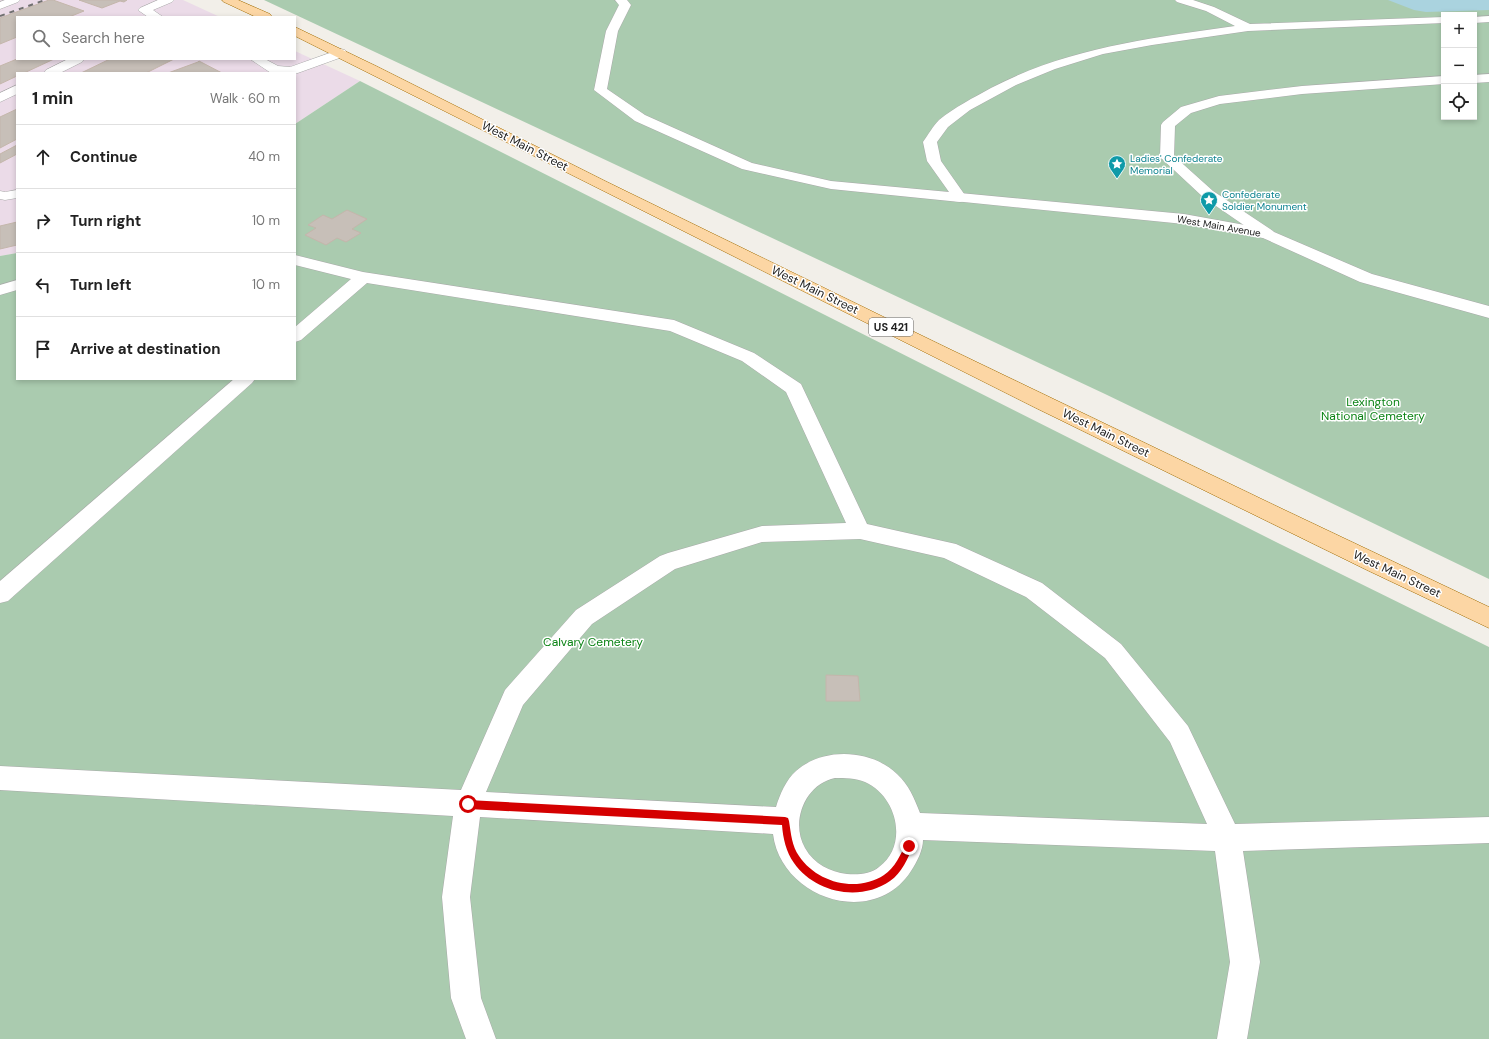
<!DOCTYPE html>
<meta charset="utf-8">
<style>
:root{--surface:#fff;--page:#f2f2f2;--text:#222;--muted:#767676;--line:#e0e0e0}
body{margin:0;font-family:"DM Sans",sans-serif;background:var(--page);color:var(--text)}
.controls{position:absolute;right:12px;top:12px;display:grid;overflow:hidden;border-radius:0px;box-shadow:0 2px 6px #0003}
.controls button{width:36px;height:36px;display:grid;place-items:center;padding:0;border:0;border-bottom:1px solid var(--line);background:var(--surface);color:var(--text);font:20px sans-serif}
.stop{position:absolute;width:12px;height:12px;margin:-9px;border:3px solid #d40000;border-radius:50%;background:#fff}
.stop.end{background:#d40000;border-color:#fff;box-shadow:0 1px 4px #0008}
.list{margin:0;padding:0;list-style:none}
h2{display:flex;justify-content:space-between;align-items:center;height:52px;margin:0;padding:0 16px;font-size:17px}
h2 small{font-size:13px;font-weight:400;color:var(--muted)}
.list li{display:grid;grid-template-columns:26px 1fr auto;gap:12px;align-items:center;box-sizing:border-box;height:64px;padding:0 16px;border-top:1px solid var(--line)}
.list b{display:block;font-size:15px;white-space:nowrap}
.list em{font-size:13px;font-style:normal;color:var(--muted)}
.icon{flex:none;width:22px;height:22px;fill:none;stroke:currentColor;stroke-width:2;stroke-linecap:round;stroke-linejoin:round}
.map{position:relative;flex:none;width:1489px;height:1039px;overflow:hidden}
.search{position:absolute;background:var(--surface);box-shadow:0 2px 6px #0003;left:16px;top:16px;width:280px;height:44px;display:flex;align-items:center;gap:10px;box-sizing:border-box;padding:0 14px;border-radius:0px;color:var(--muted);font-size:15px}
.panel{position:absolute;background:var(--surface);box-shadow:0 2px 6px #0003;left:16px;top:72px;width:280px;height:308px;border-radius:0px}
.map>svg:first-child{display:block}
</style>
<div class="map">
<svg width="1489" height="1039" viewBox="0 0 1489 1039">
<rect width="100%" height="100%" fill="#f2efe9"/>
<path fill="#ebdbe8" d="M0,0H183L220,17H17V59H295V51L360,81L295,124V73H17V253L0,256Z"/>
<g fill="#aacbaf" fill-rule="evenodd">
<path d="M264,0H1489V579L1105,394ZM1444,15H1474V117H1444Z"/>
<path d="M360,81L1280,544L1489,647V1039H0V256L17,253V379H295V124Z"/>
</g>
<path fill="#aad3df" d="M1388,0H1489V10L1426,12L1414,10Z"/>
<g fill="#c7bfb8" stroke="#c4b6ab">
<path d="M49,0H53L84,11L69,17H17V37L0,44V18Z"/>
<path d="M79,0H127L124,2L120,1L102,8Z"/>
<path d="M17,59H54L24,73H17V76L0,84V66Z"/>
<path d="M110,59H174L146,73H81Z"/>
<path d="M199,61L222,73H168L198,62Z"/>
<path d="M17,109V139L0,148V117Z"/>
<path d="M17,145V154L0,163V154Z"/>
<path d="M347,210L367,219L352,229L361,233L346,242L337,238L326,245L305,235L316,228L308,225L323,215L332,219Z"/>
<path d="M17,222V245L0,249V226Z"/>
<path d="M826,675L858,676L860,701H826Z"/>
</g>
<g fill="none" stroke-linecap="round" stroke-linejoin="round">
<g stroke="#a9a9a9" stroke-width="1">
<g id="lane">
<path d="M5,0H20L18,2L0,9V2Z"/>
<path d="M158,0H174L172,2L153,10L163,17H148L138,10L140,8Z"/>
<path d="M615,0H627L631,5L618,31L607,89L645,115L752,163L831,181L949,192L927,161L923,142C928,135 933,126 939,120C955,107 973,98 991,88C1067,48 1151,38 1235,26L1206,11L1177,2L1175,0H1193L1214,7L1250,24L1444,17V23L1248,31L1152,45L1103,54L1055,69L1016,85L970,110L948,127L937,142L941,161L967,198L965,201L960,202L831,189L742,169L635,121L594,90L606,31L619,5Z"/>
<path d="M1489,16V22L1474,23V17Z"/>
<path d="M341,49L345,50L347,53L345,56L295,74L271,73L250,59H265L278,66L290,67Z"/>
<path d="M68,59H84L82,62L60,73H44L46,70Z"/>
<path d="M1489,74V82L1474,83V75Z"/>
<path d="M1444,76V84L1302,94L1220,104L1191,113L1175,126L1174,156L1213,191L1273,231L1275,234L1273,237L1267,239L1261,237L1203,197L1160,157L1161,125L1163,122L1181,107L1219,96L1302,86Z"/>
<path d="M17,85V94L0,102V93Z"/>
<path d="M17,190V198L5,200L0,199V191L5,192Z"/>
<path d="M295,255L363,272L674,320L754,353L801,384L867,524L956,544L1042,583L1121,644L1188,726L1235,824L1489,817V843L1243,851L1260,962L1247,1039H1217L1230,962L1215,851L923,840C923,850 917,862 911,871C874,929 781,899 773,834L480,817L470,897L481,998L496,1039H466L451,998L442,897L453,816L0,790V766L461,790L505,690L576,610L660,556L668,553L762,526L846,523L786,392L742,361L670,331L367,283L301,340L295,342V327L351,279L295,265ZM860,539L944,558L1026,597L1105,658L1170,742L1207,824L920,813C914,798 909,785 897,774C871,749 823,747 796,771C786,780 780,794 776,807L486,792L523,705L592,624L675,569L762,542ZM835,778C845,778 856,778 865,782C897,796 909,845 879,867C871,874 858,875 847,874C830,872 814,864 805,848C790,822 805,784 835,778Z"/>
<path d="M17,280V290L0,295V285Z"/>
<path d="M234,379H255L252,383L8,601L0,603V581Z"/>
</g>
</g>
<g stroke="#a9a9a9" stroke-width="1">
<path id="street" d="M960,193L1184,214L1267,229L1372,274L1489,306V318L1360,282L1263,238L1184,224L954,201L952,198L954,195Z"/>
</g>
<g stroke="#a06b00" stroke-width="1">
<g id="primary">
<path d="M222,0H238L270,14L272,17H256L224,2Z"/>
<path d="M295,27L376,66L605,181L939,344L1274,505L1489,607V628L1369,571L1036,408L295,36Z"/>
</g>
</g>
<use href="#lane" fill="#fff" fill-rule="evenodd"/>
<use href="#street" fill="#fff" fill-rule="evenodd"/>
<use href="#primary" fill="#fcd6a4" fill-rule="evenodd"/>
<path stroke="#707070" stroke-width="2" stroke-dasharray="5 5" stroke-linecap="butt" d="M0,16L45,0"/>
</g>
<path fill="#d40000" d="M468,800L785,817L788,818L789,821C791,834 792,846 799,856C817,883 857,893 884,875C895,868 901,854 906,843L909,841L912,843L913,846C908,858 902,873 890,881C860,902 815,893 794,863C786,852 783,838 782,825L468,809L464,804Z"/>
<defs>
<g id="sight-pin" transform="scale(0.9)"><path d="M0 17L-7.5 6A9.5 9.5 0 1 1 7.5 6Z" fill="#0f9aa8" stroke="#fff"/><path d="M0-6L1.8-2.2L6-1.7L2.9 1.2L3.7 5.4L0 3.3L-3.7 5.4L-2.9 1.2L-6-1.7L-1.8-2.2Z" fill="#fff"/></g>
</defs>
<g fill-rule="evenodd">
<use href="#sight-pin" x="1117" y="164"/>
<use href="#sight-pin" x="1209" y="200"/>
</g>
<g text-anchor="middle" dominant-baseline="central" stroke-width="3" stroke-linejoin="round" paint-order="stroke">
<g font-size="10" fill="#0d838f" stroke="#fff" text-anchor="start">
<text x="1130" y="158">Ladies' Confederate<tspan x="1130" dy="12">Memorial</tspan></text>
<text x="1222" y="194">Confederate<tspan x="1222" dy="12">Soldier Monument</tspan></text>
</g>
<g font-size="10" fill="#222" stroke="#fff">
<text transform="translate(1219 226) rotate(10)">West Main Avenue</text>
</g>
<rect fill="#fff" stroke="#646464" stroke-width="1" x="869" y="318" width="44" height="18" rx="3"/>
<g font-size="11" font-weight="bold" fill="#222">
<text x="891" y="327">US 421</text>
</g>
<g font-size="12" fill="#222" stroke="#fff">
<text transform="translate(525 146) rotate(27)">West Main Street</text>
<text transform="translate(815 290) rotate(26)">West Main Street</text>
<text transform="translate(1106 433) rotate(26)">West Main Street</text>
<text transform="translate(1397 574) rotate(25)">West Main Street</text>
</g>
<g font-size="12" fill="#0c8416" stroke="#fff">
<text x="1373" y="402">Lexington<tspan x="1373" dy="14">National Cemetery</tspan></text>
<text x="593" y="642">Calvary Cemetery</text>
</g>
</g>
</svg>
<div class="controls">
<button>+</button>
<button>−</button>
<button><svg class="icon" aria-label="locate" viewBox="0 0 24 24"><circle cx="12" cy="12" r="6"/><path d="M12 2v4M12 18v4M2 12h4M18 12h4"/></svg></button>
</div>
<div class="stop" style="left:468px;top:804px"></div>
<div class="stop end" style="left:909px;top:846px"></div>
<div class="search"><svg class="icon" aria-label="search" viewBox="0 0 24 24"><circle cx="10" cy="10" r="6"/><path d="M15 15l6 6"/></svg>Search here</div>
<section class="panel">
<h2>1 min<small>Walk · 60 m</small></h2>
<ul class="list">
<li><svg class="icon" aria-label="ahead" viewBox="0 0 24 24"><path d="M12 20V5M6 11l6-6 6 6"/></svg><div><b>Continue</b></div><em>40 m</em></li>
<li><svg class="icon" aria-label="right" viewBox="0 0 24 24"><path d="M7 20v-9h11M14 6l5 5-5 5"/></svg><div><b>Turn right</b></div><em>10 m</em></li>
<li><svg class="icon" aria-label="left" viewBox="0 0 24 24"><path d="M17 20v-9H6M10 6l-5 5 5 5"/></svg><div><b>Turn left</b></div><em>10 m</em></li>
<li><svg class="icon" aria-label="arrive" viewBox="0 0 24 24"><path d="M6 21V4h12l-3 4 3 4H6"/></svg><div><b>Arrive at destination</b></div></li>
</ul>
</section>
</div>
